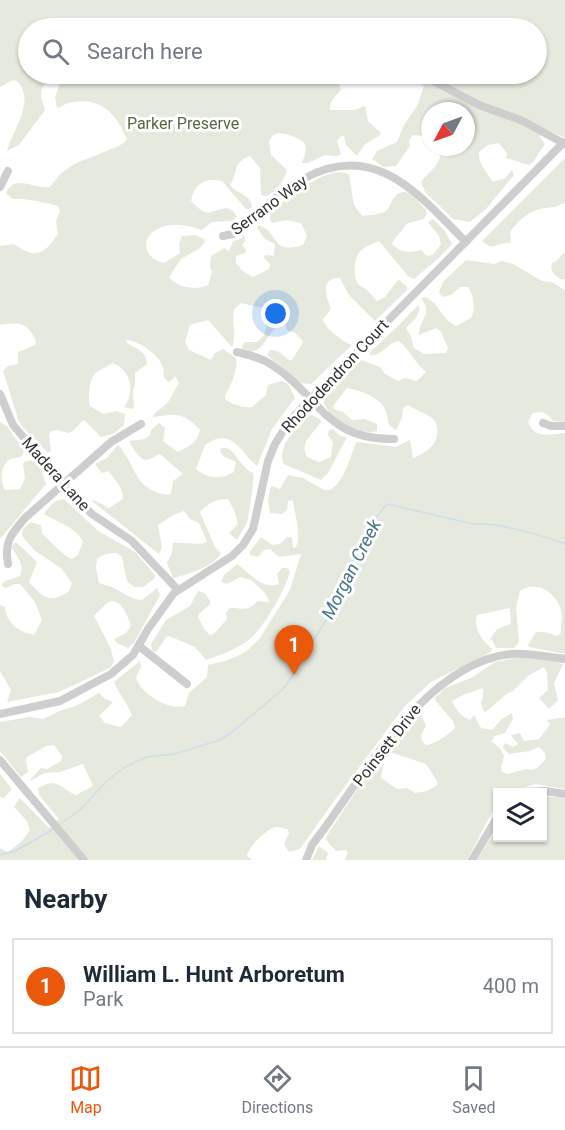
<!DOCTYPE html>
<style>
:root{--surface:#fff;--page:#f6f6f7;--text:#1f2937;--muted:#747a83;--line:#e0e1e3;--accent:#ea580c}
body{margin:0;font-family:Roboto,sans-serif;background:var(--page);color:var(--text)}
.controls{position:absolute;right:18px;bottom:18px;display:grid;overflow:hidden;border-radius:0px;box-shadow:0 2px 4px #0004}
.controls button{width:54px;height:54px;display:grid;place-items:center;padding:0;border:0;border-bottom:2px solid var(--line);background:var(--surface);color:var(--text);font:30px sans-serif}
.compass{position:absolute;left:421px;top:102px;width:54px;height:54px;border-radius:50%;background:var(--surface);box-shadow:0 2px 4px #0004;rotate:229deg}
.you{position:absolute;left:276px;top:314px;width:21px;height:21px;margin:-15px;border:4px solid #fff;border-radius:50%;background:#1a73e8;box-shadow:0 0 0 9px #1a73e833}
.badge{display:grid;place-items:center;width:39px;height:39px;border-radius:50%;background:var(--accent);color:#fff;font-size:20px;font-weight:700}
.pin{position:absolute;translate:-50% -50px;filter:drop-shadow(0 2px 3px #0008)}
.pin::after{content:'';position:absolute;top:32px;width:21px;height:18px;background:inherit;clip-path:polygon(0 0,100% 0,50% 100%)}
.list{margin:0;padding:0;list-style:none}
h2{display:flex;justify-content:space-between;align-items:center;height:78px;margin:0;padding:0 24px;font-size:26px}
h2 small{font-size:20px;font-weight:400;color:var(--muted)}
.list li{display:grid;grid-template-columns:39px 1fr auto;gap:18px;align-items:center;box-sizing:border-box;height:96px;margin:0 12px 12px;padding:0 12px;border:2px solid var(--line);border-radius:0px}
.list b{display:block;font-size:22px;white-space:nowrap}
.list p{margin:0;font-size:20px;white-space:nowrap;color:var(--muted)}
.list em{font-size:20px;font-style:normal;color:var(--muted)}
.icon{flex:none;width:33px;height:33px;fill:none;stroke:currentColor;stroke-width:2;stroke-linecap:round;stroke-linejoin:round}
.map{position:relative;flex:none;width:565px;height:860px;overflow:hidden}
.search{position:absolute;background:var(--surface);box-shadow:0 2px 4px #0004;left:18px;right:18px;top:18px;height:66px;display:flex;align-items:center;gap:15px;box-sizing:border-box;padding:0 21px;border-radius:33px;color:var(--muted);font-size:22px}
.sheet{height:186px;background:var(--surface)}
nav{display:flex;justify-content:space-around;align-items:center;box-sizing:border-box;height:84px;border-top:2px solid var(--line);background:var(--surface);font-size:16px;color:var(--muted)}
nav a{display:grid;justify-items:center;gap:3px}
nav .on{color:var(--accent)}
.map>svg:first-child{display:block}
</style>
<div class="map">
<svg width="565" height="860" viewBox="0 0 565 860">
<rect width="100%" height="100%" fill="#fff"/>
<g fill="#e5e9de">
<path d="M0,0H565V138L540,126V137L545,144L533,162L529,165L506,158L507,153L499,143L488,145L479,152C478,164 487,173 493,182L505,178L512,170L514,175L486,209L470,222L453,219L425,192L421,182C429,171 445,162 439,147H466V111H430V142L423,136L413,135L409,140L410,146L396,166L383,167L372,159L377,151L397,142L404,125L417,106L424,86L399,74H536V28H28V74H341L338,82L341,90C336,96 329,101 330,110H355L365,106L368,121L381,133L380,135L365,144L357,156L346,145L344,136H341L337,141L341,154L337,156L325,155L308,163H302C308,146 308,142 292,136C285,133 280,132 273,135L269,141L271,155L287,170C284,181 277,190 267,196L261,195L260,168L250,156C232,162 238,173 230,185C237,194 251,194 252,207L249,209H246L222,181C205,177 194,184 191,201C209,219 206,211 227,208L233,211L237,217L232,221L212,222L202,230C190,226 177,223 165,226C141,232 139,257 164,263L180,253L179,244L182,236L196,235L204,239L205,242L200,248L181,259L169,277C178,288 196,291 208,285L212,272L210,267L211,256L224,248L229,251L233,241L241,239L244,234L245,241L242,245L246,250L245,253L236,256V263L240,267L241,270L253,277L269,269L270,264L264,258L265,255L274,256L275,244L265,239L257,228L258,225C279,230 270,256 303,245L307,236L301,223L286,220L273,223L270,221V212C284,200 331,162 349,175L354,205L362,216C369,215 380,215 386,211C390,208 390,203 393,199C405,182 416,200 426,210L427,214L423,219L406,224C402,232 395,236 392,244C400,253 411,253 421,250L427,256L433,255L441,244L439,236L428,222L433,219L444,230L452,244L441,256L414,279L408,276L380,242L378,241C373,244 369,245 364,248C352,256 353,273 358,285L366,289L377,301L385,297L397,281L399,280L407,287V290L375,321L348,294L340,278C319,278 326,296 331,309L323,319C324,328 343,342 352,345L311,384L301,383L267,355L270,350C279,350 283,355 289,360H292L302,344L303,341L295,333L287,330L285,321C267,329 269,347 251,352L243,349L242,346L245,342H257L264,335L269,317L263,308L241,303L234,309C231,322 237,334 232,347L208,320L190,325L185,342L189,350L211,360L215,353L223,349L236,358C239,368 230,387 225,396V399C233,405 243,408 252,407L266,395L268,385L281,381L288,384L295,398L272,429L257,466C240,452 232,426 205,445L196,469C208,479 221,480 234,472L236,462L223,456L220,451L221,448H227C238,454 241,468 253,473C255,478 249,515 247,522C245,528 240,534 237,540L229,533L238,524L234,510L228,499C217,498 207,504 200,512L215,547L221,553C214,567 188,574 173,578L167,563L172,553L173,543C184,542 199,546 207,542L199,523L190,519L184,511L173,515L158,525L162,547L159,554L92,501L94,500L109,508L123,499C123,488 116,480 108,471L102,473L95,464L107,458L118,445C138,467 132,489 168,495L171,493L173,481L183,474L160,454C157,455 149,460 146,460C139,459 132,447 129,441L145,439L150,435L151,430L159,423L165,428L163,441L178,452C190,446 197,443 200,430C182,411 176,414 153,417C156,410 163,408 168,402C172,397 174,390 179,383L175,376L169,382C160,376 166,373 162,365C158,354 136,339 126,340L127,343C137,349 147,352 147,364L135,373V384L133,391L134,407L132,409L124,407C136,392 131,369 112,363C107,367 98,370 94,375C89,381 88,398 90,406L103,414L116,411L125,414L124,425L113,434L101,437L84,420C77,424 77,430 69,433L57,430L51,431L49,434L51,451L48,453L21,425L18,419L3,371L8,366L18,364V352L35,345L36,342C29,322 18,322 0,325V246L14,244C36,259 43,256 58,234L56,221L60,211L58,206C44,203 27,198 13,199L6,193C15,173 34,190 50,187L60,174L74,164L119,146L127,140C126,135 123,132 121,127C109,106 94,97 69,103C64,104 62,107 57,108L55,98L60,83L59,80L52,78C37,89 40,94 45,110L43,113L19,145L7,151C13,129 36,101 17,81L13,80L0,87Z"/>
<path d="M565,158V204L563,203C556,208 553,207 545,208C529,210 519,220 510,232L511,243C497,241 495,253 482,241Z"/>
<path d="M565,252V279L562,280C555,275 549,272 552,263L556,261Z"/>
<path d="M466,260L494,264L502,261L513,264L542,281L551,282L565,290V422L553,421C547,413 543,411 533,413L528,421C533,440 551,434 565,433V654L529,647L528,645L536,632H545L557,636L561,633C560,626 563,620 562,614C559,595 538,578 520,591L516,606L519,642L514,648H496L492,640L489,641L497,629L511,624L510,608L477,615C473,629 482,640 492,649L491,652L431,682L404,707L331,805L300,849L289,852L284,844L289,833L287,829C284,829 281,827 277,827C268,827 248,847 247,856L252,860H0V848L8,852L22,841L30,830L27,821L14,807L19,799H21L49,828L59,819L39,795L38,788C60,777 58,788 76,795L93,786L83,764L60,772L45,773L30,781L31,779L41,768L47,769L61,761L62,756L54,745L46,746L27,757L26,762L28,772L21,777L0,751V722L29,717L43,719L60,711L78,705L99,693L105,699L113,702L99,716L105,723L121,727L132,715C127,703 119,694 114,682L140,661L141,667L136,677C139,693 169,711 185,706L189,693L207,677L208,665L225,661L240,655L248,650L260,638L290,590L301,554L279,557L270,549L264,550L258,557L250,555V552L261,537L272,545L280,544L287,537H290L292,538L293,547L295,548C303,539 294,512 293,500L288,501L287,510L282,514L270,513L268,501L271,486L280,489L288,475L303,478L324,490H330C345,481 349,459 356,443L358,442L396,447L410,440L413,458C427,453 440,443 437,427C436,423 436,422 433,419C427,413 415,410 408,405L403,408L402,418L396,430C384,423 390,419 385,409C379,397 359,390 347,388L333,406L334,409L343,412L352,420L365,419L377,424V431C360,437 326,418 323,399L361,360L380,367L385,374L398,381L405,378L417,381L426,372C415,363 410,351 399,341C388,342 383,356 370,355V352L396,328L417,306L420,308L416,318L406,328L411,337L414,348L424,354L446,353L448,348L441,332L436,328L419,335C419,317 434,316 421,298L426,297C441,306 440,317 456,326L471,318C476,309 474,296 468,287H460L451,295L442,297L439,292L443,282Z"/>
<path d="M312,415L320,419L321,422C313,435 299,441 307,457L319,462L331,457L333,442L328,435L329,430L333,429L340,436L347,437L328,473L321,480L284,464C276,449 296,427 306,416Z"/>
<path d="M0,422L7,426L24,451L21,457C17,458 14,458 11,459C0,464 0,481 5,490L20,489L25,478L23,465L24,462L32,460L41,469L46,484L0,539Z"/>
<path d="M64,499L98,531L135,552L155,575V578L143,587H134L127,581L122,557L117,553C109,553 103,554 97,559L96,568L99,583C104,585 109,585 114,588C124,593 130,599 142,600L157,588L160,595L134,643L128,648L117,643L114,639L126,633L131,626C129,619 121,597 109,602C104,605 98,612 94,616L111,649L114,662L110,668L59,692L7,702L11,690L0,671V605L5,607C6,623 19,632 34,635L42,620L35,602L20,584H14L6,588L1,585L5,581L20,576C25,564 17,557 12,548L14,543H17L37,562L29,582C42,597 51,605 69,591L72,583L62,569L34,550L22,536L23,529L31,522L41,525L42,534C50,540 64,557 72,559L78,555L83,541C71,524 60,524 44,514C48,507 56,499 64,499Z"/>
<path d="M237,564C249,573 263,590 279,584L277,574L282,568H288L290,572C284,592 267,622 252,637C240,648 221,655 206,660L195,647L169,636L166,637L157,651L153,652L151,644L166,620L190,606L198,591L205,593L210,601V604L199,614L198,617L204,629L210,635L215,633L227,619L226,613L230,608C242,608 247,612 258,601L269,602C268,593 257,587 251,580L240,577L227,584L221,582L224,575Z"/>
<path d="M519,657L546,659L563,664L554,683L558,700L549,709L539,698L548,690L547,673L544,667L528,676L513,691L505,695L487,711L484,712L481,703L483,697V688L463,695L452,701C457,711 460,716 470,720L474,715L481,728L492,730L503,718L512,713L513,719L505,733L495,736L491,741L499,747L504,756L501,768L502,772L507,774L526,769L532,770L537,768L546,759L545,753L539,747L530,751L509,754L503,748L505,743L513,747L518,744L511,735L520,733L524,741L539,739L550,725L547,720L565,717V789L535,784L512,792H498L497,803L467,860H345L348,852L345,850L336,851L326,840V837L362,782L381,759L384,763L381,778L397,789L407,788L415,793L427,791L437,785V781L426,764L390,752L389,750L392,742L420,712L426,726L421,735L422,741L426,745C433,745 450,734 455,728L453,721L434,699L445,688L471,678L495,662Z"/>
<path d="M0,774L12,789L4,798L0,797Z"/>
<path d="M543,796L565,798V860H477L497,827L498,838H542Z"/>
<path d="M319,846L328,853L326,860H312Z"/>
</g>
<g fill="none" stroke-linecap="round" stroke-linejoin="round">
<g stroke="#ccdfe8" stroke-width="1.5">
<path d="M58,826L80,810L107,781L125,767L146,757L174,754L220,740L231,733L282,690L297,670L305,654L326,620L347,570L366,537L369,526L387,504L473,524C496,522 542,535 565,544"/>
<path d="M0,855L15,851L54,829"/>
</g>
<g stroke="#cecece" stroke-width="8">
<path d="M420,74L479,105L523,121L565,144"/>
<path d="M0,187L8,171"/>
<path d="M223,236L233,234L239,230C259,213 279,192 303,179C375,139 419,195 466,242"/>
<path d="M237,352C249,355 262,358 272,365C320,396 325,440 394,439"/>
<path d="M0,394L13,425L77,500L92,514L132,541L178,590"/>
<path d="M543,423L551,426H565"/>
<path d="M8,564C4,542 11,534 25,518L111,442L141,424"/>
<path d="M139,646L187,684"/>
<path d="M0,714L60,701L111,674L133,655L148,629L174,593L232,556L243,545L253,529L268,461L275,444L290,420L563,143"/>
<path d="M0,760L84,860"/>
<path d="M526,792L546,791L565,794"/>
<path d="M306,860L312,845L324,829C367,769 429,663 510,654C528,652 547,657 565,659"/>
<path d="M472,860L498,816"/>
</g>
</g>
<g text-anchor="middle" dominant-baseline="central" stroke-width="6" stroke-linejoin="round" paint-order="stroke">
<g font-size="16" fill="#566a42" stroke="#fff">
<text x="183" y="123">Parker Preserve</text>
</g>
<g font-size="16" fill="#313131" stroke="#fff">
<text transform="translate(269 205) rotate(-36)">Serrano Way</text>
<text transform="translate(335 376) rotate(-47)">Rhododendron Court</text>
<text transform="translate(56 474) rotate(48)">Madera Lane</text>
<text transform="translate(387 745) rotate(-52)">Poinsett Drive</text>
</g>
<g font-size="18" font-style="italic" fill="#45758d" stroke="#fff">
<text transform="translate(351 569) rotate(-63)">Morgan Creek</text>
</g>
</g>
</svg>
<div class="controls">
<button><svg class="icon" aria-label="layers" viewBox="0 0 24 24"><path d="M12 4l9 5-9 5-9-5zM3 14l9 5 9-5"/></svg></button>
</div>
<svg class="compass" viewBox="-18 -18 36 36"><path d="M0-13l5 13h-10z" fill="#e53935"/><path d="M0 13l5-13h-10z" fill="#747a83"/></svg>
<div class="you"></div>
<div class="pin badge" style="left:294px;top:675px">1</div>
<div class="search"><svg class="icon" aria-label="search" viewBox="0 0 24 24"><circle cx="10" cy="10" r="6"/><path d="M15 15l6 6"/></svg>Search here</div>
</div>
<section class="sheet">
<h2>Nearby<small></small></h2>
<ul class="list">
<li><span class="badge">1</span><div><b>William L. Hunt Arboretum</b><p>Park</p></div><em>400 m</em></li>
</ul>
</section>
<nav>
<a class="on"><svg class="icon" aria-label="map" viewBox="0 0 24 24"><path d="M3 6l6-2 6 2 6-2v14l-6 2-6-2-6 2zM9 4v14M15 6v14"/></svg>Map</a>
<a><svg class="icon" aria-label="directions" viewBox="0 0 24 24"><path d="M12 3l9 9-9 9-9-9zM9 14v-3h6M13 9l2 2-2 2"/></svg>Directions</a>
<a><svg class="icon" aria-label="saved" viewBox="0 0 24 24"><path d="M7 4h10v16l-5-4-5 4z"/></svg>Saved</a>
</nav>
